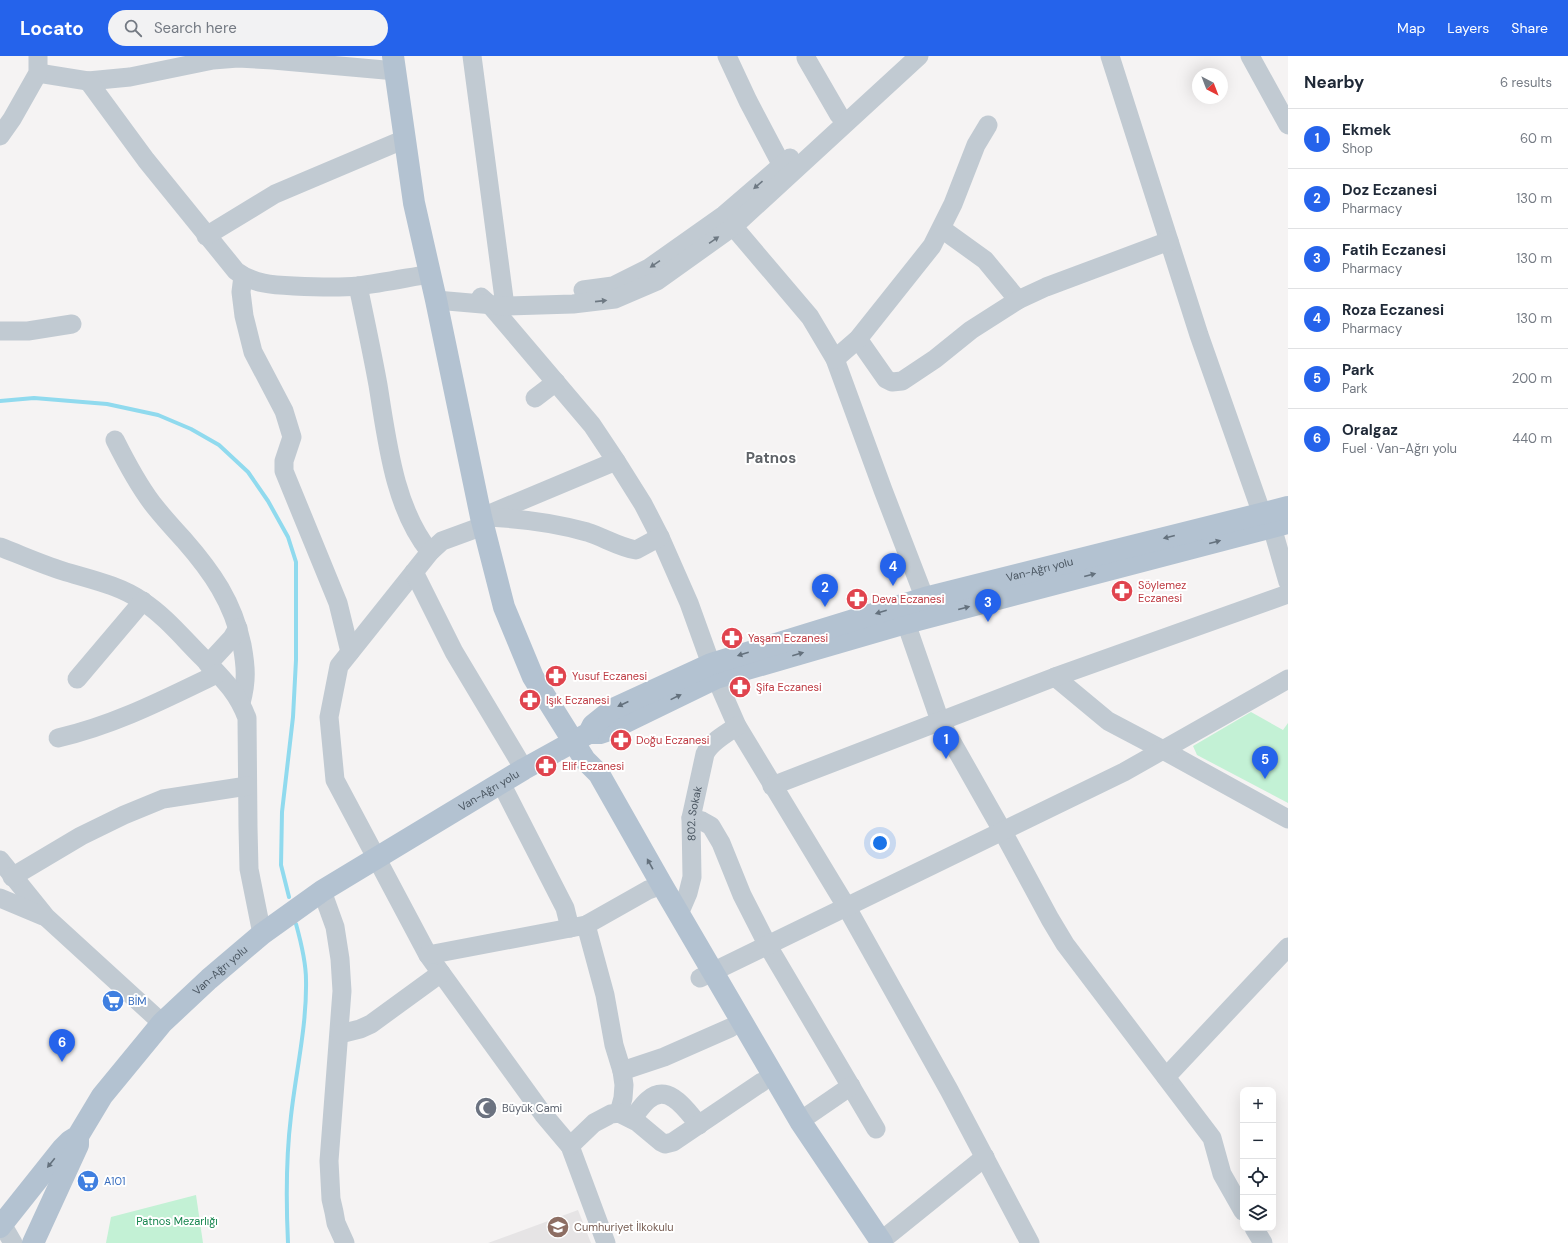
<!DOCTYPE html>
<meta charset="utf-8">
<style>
:root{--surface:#fff;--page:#f2f2f3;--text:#1f2937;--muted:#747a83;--line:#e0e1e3;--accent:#2563eb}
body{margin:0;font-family:"DM Sans",sans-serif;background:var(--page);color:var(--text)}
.controls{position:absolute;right:12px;bottom:12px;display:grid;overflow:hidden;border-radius:8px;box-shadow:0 4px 16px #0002}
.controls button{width:36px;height:36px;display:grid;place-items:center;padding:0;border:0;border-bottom:1px solid var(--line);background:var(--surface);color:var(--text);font:20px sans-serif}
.compass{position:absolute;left:1192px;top:12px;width:36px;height:36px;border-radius:50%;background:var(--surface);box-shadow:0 4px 16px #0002;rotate:138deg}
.you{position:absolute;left:880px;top:787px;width:14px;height:14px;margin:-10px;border:3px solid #fff;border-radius:50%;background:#1a73e8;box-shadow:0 0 0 6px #1a73e833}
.badge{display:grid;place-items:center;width:26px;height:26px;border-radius:50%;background:var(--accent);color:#fff;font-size:13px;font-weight:700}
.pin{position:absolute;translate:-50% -33px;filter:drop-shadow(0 1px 2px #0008)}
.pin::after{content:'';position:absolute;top:21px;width:14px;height:12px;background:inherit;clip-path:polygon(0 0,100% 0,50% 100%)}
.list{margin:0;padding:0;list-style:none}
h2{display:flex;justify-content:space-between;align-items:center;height:52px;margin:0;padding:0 16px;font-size:17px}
h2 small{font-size:13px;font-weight:400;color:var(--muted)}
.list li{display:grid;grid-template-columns:26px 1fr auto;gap:12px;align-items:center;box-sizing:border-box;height:60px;padding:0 16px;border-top:1px solid var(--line)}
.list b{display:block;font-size:15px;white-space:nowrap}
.list p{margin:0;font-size:13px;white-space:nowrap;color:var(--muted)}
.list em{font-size:13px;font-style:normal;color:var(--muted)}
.icon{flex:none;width:22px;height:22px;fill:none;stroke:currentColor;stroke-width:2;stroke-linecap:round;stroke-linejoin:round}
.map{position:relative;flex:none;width:1288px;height:1187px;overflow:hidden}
header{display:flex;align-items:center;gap:24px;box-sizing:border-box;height:56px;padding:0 20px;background:var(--accent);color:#fff}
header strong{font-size:19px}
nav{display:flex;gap:22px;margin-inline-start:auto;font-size:14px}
.search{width:280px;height:36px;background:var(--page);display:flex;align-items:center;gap:10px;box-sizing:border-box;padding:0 14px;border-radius:22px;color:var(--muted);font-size:15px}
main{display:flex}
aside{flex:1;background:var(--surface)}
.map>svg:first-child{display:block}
</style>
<header>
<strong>Locato</strong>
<div class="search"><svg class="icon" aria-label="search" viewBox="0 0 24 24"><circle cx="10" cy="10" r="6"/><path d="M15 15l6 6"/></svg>Search here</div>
<nav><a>Map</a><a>Layers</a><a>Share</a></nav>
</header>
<main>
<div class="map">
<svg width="1288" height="1187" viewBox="0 0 1288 1187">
<rect width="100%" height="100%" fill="#f5f3f3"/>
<path fill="#e6e4e5" d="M578,1154L591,1187H488Z"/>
<g fill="#c3f1d5">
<path d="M1251,656L1283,674L1288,667V747L1197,699L1193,690Z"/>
<path d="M196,1139L203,1187H106L111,1161Z"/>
</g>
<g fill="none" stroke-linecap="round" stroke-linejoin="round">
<g stroke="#90daee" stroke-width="4">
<path d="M0,345L34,342L107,348L158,359L191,373L219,389L248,416L268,445L288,481L296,506V604L293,661L282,756L281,809L289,841"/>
<path d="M288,1187C286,1145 286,1101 291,1060C296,1015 307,969 306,924C306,905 301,886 296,868"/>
</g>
<g stroke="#c1cad2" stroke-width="19">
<path d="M472,0L505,250"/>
<path d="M727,0L748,45L787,119"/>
<path d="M1110,0L1199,279L1262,458L1272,471L1288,526"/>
<path d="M1250,0L1288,69"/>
<path d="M806,2L839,59"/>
<path d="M38,17L88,25L130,21L213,4L238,2L273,4L396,15"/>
<path d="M88,25L146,104L236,215C253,228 273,229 294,230C315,231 337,232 358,230C382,227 406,222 430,218"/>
<path d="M0,80L12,63L38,17V0"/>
<path d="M726,162L810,261L835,303L883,434L930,556"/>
<path d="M942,173L985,204L1018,244"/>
<path d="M206,180L275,138L405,83"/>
<path d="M243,220L241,236L244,260L253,296L284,355L292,381L284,405V415L338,547L350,596"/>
<path d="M358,230C365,263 372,296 378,329C387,384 394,452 430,496"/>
<path d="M583,234L613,230L649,212L724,159L790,102"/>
<path d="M481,241L491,250L592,369L616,405L643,448L660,481L689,547L716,622L737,670L846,850L949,1034L1030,1187"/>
<path d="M436,244L505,250L573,248L615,243L657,225L734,170L919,0"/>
<path d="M0,275H28L72,268"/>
<path d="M858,283L886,323L892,326L902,325L935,303L971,274L1018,244L1046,231L1169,185"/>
<path d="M835,303L858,283L932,190L953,148L976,89L988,69"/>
<path d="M535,342L556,326"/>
<path d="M115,384C126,406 137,427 152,447C162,460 173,472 184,484C212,516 233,546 242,589C246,611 247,625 241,647"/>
<path d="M487,459L616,405"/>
<path d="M481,461C517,462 552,466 587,476C603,481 619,491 636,494L660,481"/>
<path d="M483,470L442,485L430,496L339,610L329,661L335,724L428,899L543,1058L570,1090L606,1187"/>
<path d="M0,491C21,499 41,508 63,515C89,523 119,529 142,545C164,559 183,582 202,601C221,621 237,635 247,662L248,771L249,813L262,878"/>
<path d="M414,516L454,596L524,713"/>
<path d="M906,567L940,665L1003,776L1050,863L1065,888L1212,1082L1222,1118L1243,1155"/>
<path d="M208,608L232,582L238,572"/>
<path d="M1055,621L1108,665L1163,694L1288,763"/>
<path d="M77,623L143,545"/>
<path d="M58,682C115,669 165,643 217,618"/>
<path d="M501,727L565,852L570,872"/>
<path d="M772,730L1055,621L1288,538"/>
<path d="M691,762L702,765L711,770L721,787L742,839L768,890L876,1073"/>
<path d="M0,804L46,861L162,967"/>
<path d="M12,821L81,780L124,759L163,743L247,730"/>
<path d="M322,835L335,871L340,903L342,935L329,1105L331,1143L334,1156L336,1167L345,1187"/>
<path d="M0,842L43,860"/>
<path id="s1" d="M679,858L688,837L692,821L691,762L705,698C710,686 726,678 737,670"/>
<path d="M586,869L605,939L614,989L622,1015L624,1029L623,1042L619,1057"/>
<path d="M428,899L586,869L648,834L662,829"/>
<path d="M700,922L1124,716L1288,623"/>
<path d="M340,978L360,973L371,968L441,917"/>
<path d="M622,1015L664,1001L730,972"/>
<path d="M1166,1021L1288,891"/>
<path d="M632,1063C637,1057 642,1049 648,1044C669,1026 687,1055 699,1069"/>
<path d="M800,1065L851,1030"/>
<path d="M570,1090L594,1067L611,1058L619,1057L637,1066L661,1086L665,1088L673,1086L762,1026"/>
<path d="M2,1168L13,1187"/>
<path d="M1254,1172L1263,1187"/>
<path d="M881,1185L985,1101"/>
</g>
<g stroke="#b3c2d1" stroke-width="22">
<path d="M393,0L414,147L436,244L481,461L504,551L533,621L585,704L599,718L662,829L800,1065L882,1187"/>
<path d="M589,677H600L609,674L716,622L906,567L1288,467"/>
<path id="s2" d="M0,1171L62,1093L70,1085L78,1080L102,1040L162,967L209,923L262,878L322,835L524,713L589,677L593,669L613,653L711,608L925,542L1288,451"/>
<path d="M33,1187L78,1089V1081"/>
</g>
</g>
<defs><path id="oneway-solid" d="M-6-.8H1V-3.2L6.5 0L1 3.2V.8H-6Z"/></defs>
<g fill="#6e7983">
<use href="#oneway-solid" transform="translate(758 129) rotate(139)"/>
<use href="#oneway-solid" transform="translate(714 184) rotate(-35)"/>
<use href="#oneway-solid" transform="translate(655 208) rotate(146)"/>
<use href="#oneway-solid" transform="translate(601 245) rotate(-6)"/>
</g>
<g fill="#64717d">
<use href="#oneway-solid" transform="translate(1169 481) rotate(166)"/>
<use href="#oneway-solid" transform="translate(1215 486) rotate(-15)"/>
<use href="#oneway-solid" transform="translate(1090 519) rotate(-15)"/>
<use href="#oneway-solid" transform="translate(964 552) rotate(-15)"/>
<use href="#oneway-solid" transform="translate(881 556) rotate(163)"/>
<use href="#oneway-solid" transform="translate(743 598) rotate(163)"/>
<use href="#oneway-solid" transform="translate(798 598) rotate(-16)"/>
<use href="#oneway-solid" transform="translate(676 641) rotate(-26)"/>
<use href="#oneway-solid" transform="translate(623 648) rotate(155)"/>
<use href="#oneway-solid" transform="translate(650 808) rotate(-119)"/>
<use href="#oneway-solid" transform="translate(51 1107) rotate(129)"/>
</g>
<defs>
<g id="pharmacy-disc" transform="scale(1.15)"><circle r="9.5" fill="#e0444e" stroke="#fff"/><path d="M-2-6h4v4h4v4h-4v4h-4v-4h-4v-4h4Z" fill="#fff"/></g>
<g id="supermarket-disc" transform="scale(1.15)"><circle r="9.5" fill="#3f7fe0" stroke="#fff"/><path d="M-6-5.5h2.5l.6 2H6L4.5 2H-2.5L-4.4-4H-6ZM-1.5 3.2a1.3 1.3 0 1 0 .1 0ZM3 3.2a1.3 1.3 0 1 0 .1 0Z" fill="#fff"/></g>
<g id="mosque-disc" transform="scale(1.15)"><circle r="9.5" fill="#6b7280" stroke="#fff"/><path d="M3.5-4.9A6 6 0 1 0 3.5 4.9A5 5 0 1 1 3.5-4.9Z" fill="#fff"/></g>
<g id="school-disc" transform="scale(1.15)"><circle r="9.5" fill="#8d6e63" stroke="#fff"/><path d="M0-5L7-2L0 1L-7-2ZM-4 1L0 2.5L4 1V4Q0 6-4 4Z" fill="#fff"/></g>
</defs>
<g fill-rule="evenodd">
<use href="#pharmacy-disc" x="1122" y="535"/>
<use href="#pharmacy-disc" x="857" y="543"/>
<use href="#pharmacy-disc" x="732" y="582"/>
<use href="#pharmacy-disc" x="556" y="620"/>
<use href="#pharmacy-disc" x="740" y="631"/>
<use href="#pharmacy-disc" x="530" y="644"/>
<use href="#pharmacy-disc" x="621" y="684"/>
<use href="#pharmacy-disc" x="546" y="710"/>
<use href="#supermarket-disc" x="113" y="945"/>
<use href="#mosque-disc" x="486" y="1052"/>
<use href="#supermarket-disc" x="88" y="1125"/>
<use href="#school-disc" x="558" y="1171"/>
</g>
<g text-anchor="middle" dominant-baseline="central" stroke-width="4" stroke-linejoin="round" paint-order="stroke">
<g font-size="11" fill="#4a5661" stroke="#fff">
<text stroke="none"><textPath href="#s2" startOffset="1264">Van-Ağrı yolu</textPath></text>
<text stroke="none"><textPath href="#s2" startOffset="664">Van-Ağrı yolu</textPath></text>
<text stroke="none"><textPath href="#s1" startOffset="103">802. Sokak</textPath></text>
<text stroke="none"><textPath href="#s2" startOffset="340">Van-Ağrı yolu</textPath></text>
</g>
<g font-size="11" fill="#be3a42" stroke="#fff" text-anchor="start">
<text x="1138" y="529">Söylemez<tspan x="1138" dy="13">Eczanesi</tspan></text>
<text x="872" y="543">Deva Eczanesi</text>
<text x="748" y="582">Yaşam Eczanesi</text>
<text x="572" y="620">Yusuf Eczanesi</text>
<text x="756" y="631">Şifa Eczanesi</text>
<text x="546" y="644">Işık Eczanesi</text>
<text x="636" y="684">Doğu Eczanesi</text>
<text x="562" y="710">Elif Eczanesi</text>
</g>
<g font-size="11" fill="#366cbe" stroke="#fff" text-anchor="start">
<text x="128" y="945">BİM</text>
<text x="104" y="1125">A101</text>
</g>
<g font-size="11" fill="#5b616d" stroke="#fff" text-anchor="start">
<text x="502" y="1052">Büyük Cami</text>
</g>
<g font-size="11" fill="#17864f" stroke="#fff">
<text x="177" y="1165">Patnos Mezarlığı</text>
</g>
<g font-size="11" fill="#785e54" stroke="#fff" text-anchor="start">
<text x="574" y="1171">Cumhuriyet İlkokulu</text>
</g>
<g font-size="15" font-weight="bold" fill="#5f6368" stroke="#fff">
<text x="771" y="402">Patnos</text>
</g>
</g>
</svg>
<div class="controls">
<button>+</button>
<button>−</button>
<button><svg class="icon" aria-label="locate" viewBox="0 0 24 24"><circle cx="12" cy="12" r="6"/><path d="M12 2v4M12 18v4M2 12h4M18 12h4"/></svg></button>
<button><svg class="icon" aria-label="layers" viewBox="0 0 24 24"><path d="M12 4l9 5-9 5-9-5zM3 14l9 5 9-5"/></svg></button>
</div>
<svg class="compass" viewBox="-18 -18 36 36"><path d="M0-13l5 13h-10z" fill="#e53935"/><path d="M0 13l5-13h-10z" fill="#747a83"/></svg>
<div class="you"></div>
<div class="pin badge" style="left:946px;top:703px">1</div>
<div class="pin badge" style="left:825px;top:551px">2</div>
<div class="pin badge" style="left:988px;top:566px">3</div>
<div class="pin badge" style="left:893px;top:530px">4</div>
<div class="pin badge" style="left:1265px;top:723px">5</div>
<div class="pin badge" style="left:62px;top:1006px">6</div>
</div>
<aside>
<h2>Nearby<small>6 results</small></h2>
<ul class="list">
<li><span class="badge">1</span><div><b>Ekmek</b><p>Shop</p></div><em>60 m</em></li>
<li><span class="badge">2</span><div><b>Doz Eczanesi</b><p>Pharmacy</p></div><em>130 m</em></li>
<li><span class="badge">3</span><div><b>Fatih Eczanesi</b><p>Pharmacy</p></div><em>130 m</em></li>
<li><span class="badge">4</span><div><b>Roza Eczanesi</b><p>Pharmacy</p></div><em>130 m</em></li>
<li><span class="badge">5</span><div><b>Park</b><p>Park</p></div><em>200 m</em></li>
<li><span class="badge">6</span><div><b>Oralgaz</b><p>Fuel · Van-Ağrı yolu</p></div><em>440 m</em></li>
</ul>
</aside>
</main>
